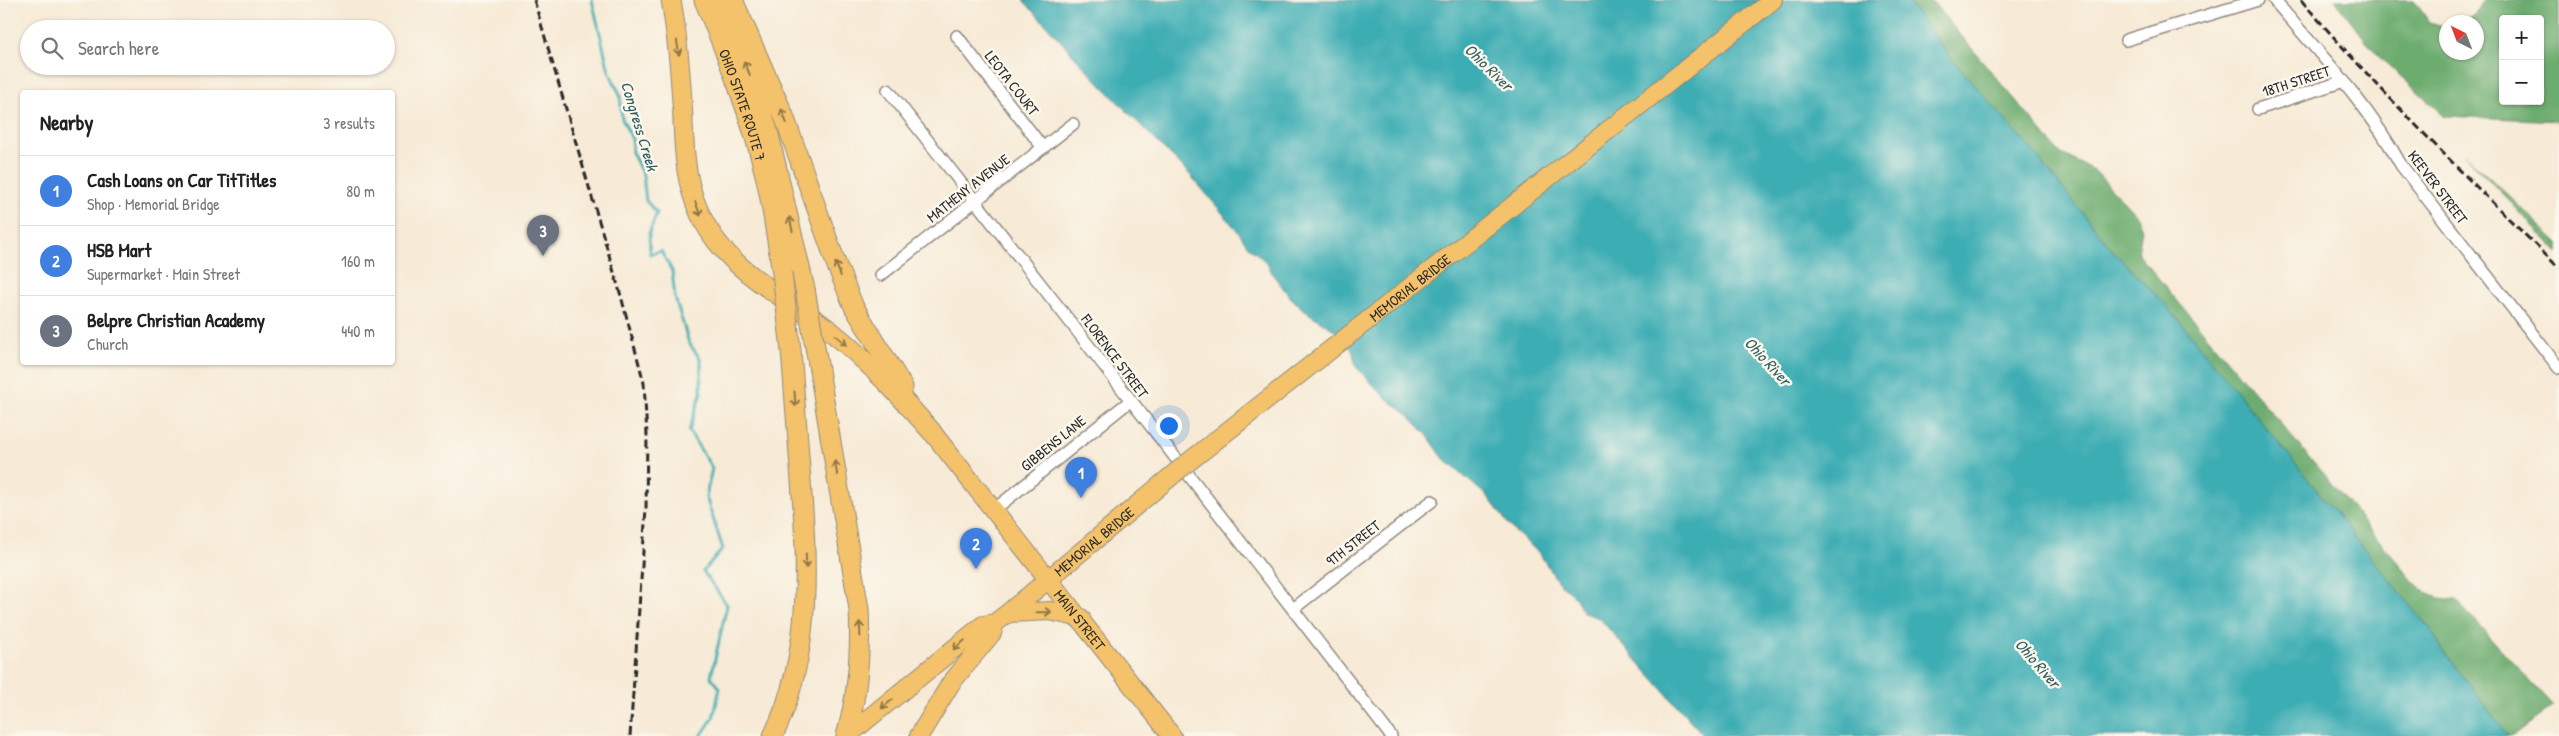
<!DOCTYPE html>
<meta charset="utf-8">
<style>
:root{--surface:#fff;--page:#f6f6f6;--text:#222;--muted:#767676;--line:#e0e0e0;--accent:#c8321e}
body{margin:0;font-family:"Patrick Hand",sans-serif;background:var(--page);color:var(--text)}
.controls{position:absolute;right:15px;top:15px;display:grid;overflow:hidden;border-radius:5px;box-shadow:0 1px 4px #0004}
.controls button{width:45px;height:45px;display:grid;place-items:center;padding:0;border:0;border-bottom:1px solid var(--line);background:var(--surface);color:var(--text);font:25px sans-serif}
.compass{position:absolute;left:2439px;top:15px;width:45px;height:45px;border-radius:50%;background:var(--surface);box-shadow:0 1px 4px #0004;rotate:318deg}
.you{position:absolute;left:1168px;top:425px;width:18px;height:18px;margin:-12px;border:4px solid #fff;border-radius:50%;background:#1a73e8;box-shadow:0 0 0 8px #1a73e833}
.badge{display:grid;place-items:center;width:32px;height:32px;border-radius:50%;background:var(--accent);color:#fff;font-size:16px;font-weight:700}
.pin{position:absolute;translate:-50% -41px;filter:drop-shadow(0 1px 2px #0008)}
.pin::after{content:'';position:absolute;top:26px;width:18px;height:15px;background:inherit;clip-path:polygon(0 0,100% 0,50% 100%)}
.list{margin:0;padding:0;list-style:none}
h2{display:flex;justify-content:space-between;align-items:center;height:65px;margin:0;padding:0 20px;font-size:21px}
h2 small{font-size:16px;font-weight:400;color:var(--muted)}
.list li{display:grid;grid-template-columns:32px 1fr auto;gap:15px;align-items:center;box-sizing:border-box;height:70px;padding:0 20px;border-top:1px solid var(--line)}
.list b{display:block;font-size:19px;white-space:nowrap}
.list p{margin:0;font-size:16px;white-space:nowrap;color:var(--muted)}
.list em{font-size:16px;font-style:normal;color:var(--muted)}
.icon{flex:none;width:28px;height:28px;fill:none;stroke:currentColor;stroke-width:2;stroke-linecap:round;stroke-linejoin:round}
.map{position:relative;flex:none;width:2559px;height:736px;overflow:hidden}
.search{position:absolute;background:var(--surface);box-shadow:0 1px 4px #0004;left:20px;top:20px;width:375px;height:55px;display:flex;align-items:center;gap:12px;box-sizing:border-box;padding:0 18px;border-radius:28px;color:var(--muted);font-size:19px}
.panel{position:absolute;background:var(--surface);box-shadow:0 1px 4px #0004;left:20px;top:90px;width:375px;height:275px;border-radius:5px}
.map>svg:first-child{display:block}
</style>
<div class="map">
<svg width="2559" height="736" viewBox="0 0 2559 736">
<rect width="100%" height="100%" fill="#fbf7ec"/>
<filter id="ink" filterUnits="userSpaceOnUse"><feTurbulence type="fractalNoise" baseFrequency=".02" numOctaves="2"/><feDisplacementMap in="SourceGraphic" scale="10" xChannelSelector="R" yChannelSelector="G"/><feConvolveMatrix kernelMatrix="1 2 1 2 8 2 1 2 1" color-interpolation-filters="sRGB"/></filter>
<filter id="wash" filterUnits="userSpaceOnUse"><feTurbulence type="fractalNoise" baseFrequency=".0096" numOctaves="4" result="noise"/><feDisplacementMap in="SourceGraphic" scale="20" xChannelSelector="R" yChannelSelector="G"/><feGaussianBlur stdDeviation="1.12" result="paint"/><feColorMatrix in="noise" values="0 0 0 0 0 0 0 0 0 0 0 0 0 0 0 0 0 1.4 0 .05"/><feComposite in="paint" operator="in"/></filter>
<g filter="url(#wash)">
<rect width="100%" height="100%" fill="#f7ead6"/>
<g fill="#6cac6e" stroke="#4c6c4c" fill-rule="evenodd">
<path d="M1907,0H1931L2060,153L2095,171L2137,216L2142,229L2138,254L2414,582L2426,593L2440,598L2456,600L2553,706L2513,736H2508L2442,650L2436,637L2167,306L2113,251L2034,153L1950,57Z"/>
<path d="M2335,0H2414L2430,23L2446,28V52H2476V22H2465L2476,14L2483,0H2559V121L2445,116L2377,55ZM2503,19H2540V101H2503Z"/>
<path d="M2464,154L2559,243V253Z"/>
</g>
<path fill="#3cadb4" stroke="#346c70" d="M1023,0H1907L1950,57L2034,153L2113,251L2167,306L2436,637L2442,650L2508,736H1704L1599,618L1584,613L1575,597L1558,582L1539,553L1512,529L1488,497L1444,459L1427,435L1409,416L1385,397L1356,367L1352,349L1337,332L1305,311L1290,297L1273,275L1267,263L1247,245L1240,234L1192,177L1101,85Z"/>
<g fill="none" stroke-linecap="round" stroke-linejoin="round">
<path stroke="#3cadb4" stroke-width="3" d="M592,0L609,71L620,95L622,119L632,139V152L643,175L646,201L657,213L649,233L650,254L661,251L672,271L675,298L689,343L701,360V393L689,431L712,468L706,497L723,549L703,571L727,605L711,677L720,688L713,718L701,736"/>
</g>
</g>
<g filter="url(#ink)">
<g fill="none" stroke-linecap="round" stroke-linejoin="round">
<g stroke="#918a80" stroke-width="14">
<g id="minor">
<path d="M2274,0C2319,53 2368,104 2401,165L2559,368"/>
<path d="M957,36L1043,148"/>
<path d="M2126,40L2258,0"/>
<path d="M888,90L1064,314L1391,736"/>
<path d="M2258,109L2344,81"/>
<path d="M881,275L1073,124"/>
<path d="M995,509L1130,401"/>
<path d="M1293,609L1432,501"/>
</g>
</g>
<g stroke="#918a80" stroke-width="20">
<g id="primary">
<path id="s1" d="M932,432L1172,736"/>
<path id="s2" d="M1186,464L1773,0"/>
<path d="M1008,613L1050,611L1081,618"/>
<path id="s3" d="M847,736L983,625L995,623L1008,613L1175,473"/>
<path d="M919,736L951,683L992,633L995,623"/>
</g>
</g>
<g stroke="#918a80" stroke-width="21">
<g id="trunk">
<path d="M671,0C677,34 680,68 682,102C684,132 683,166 693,196C716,268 778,290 833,333C870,363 901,397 932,432"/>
<path id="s4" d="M704,0C728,58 752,118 766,179C773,210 777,242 782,273"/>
<path d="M720,0L751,76L768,131L805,289"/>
<path d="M733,0L784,116L837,266L854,307L903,387"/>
<path d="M819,370L859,609C861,652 858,694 846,736"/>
<path d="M773,736C814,652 807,558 800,468C797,428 794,389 791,350"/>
</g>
</g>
<use href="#minor" stroke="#fff" stroke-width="11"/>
<use href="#primary" stroke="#f3c26a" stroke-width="18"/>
<use href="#trunk" stroke="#f3c26a" stroke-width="19"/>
<g stroke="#2b2b2b" stroke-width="3" stroke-dasharray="8 4" stroke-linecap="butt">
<path d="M534,0L621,296L644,383L647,435L646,509L630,736"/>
<path d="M2301,0C2382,94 2470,181 2559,268"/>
</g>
<g stroke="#918a80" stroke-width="20" stroke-linecap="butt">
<path id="primary-bridge" d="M1175,473L1186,464"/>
</g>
<g stroke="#918a80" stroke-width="21" stroke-linecap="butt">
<g id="trunk-bridge">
<path d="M782,273L791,350"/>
<path d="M805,289L819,370"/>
</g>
</g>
<use href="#primary-bridge" stroke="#f3c26a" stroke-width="18"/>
<use href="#trunk-bridge" stroke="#f3c26a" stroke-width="19"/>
</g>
<defs><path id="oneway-shaft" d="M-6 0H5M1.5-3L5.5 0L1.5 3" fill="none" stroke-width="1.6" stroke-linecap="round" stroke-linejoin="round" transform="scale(1.25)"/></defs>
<g stroke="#8f764a">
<use href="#oneway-shaft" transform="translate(678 48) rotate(82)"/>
<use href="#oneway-shaft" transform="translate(747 68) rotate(-112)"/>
<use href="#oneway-shaft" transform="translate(784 116) rotate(-111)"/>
<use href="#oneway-shaft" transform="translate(698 209) rotate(69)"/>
<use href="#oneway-shaft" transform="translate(791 224) rotate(-102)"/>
<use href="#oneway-shaft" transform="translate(838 269) rotate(-112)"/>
<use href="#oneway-shaft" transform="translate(841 340) rotate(40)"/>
<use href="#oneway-shaft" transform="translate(795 399) rotate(86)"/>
<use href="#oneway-shaft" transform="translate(836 468) rotate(-100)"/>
<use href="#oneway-shaft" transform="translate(806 561) rotate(89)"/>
<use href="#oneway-shaft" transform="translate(1044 612) rotate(-1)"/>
<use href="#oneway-shaft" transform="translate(860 629) rotate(-93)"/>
<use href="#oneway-shaft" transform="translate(959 645) rotate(141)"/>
<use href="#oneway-shaft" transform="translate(887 704) rotate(141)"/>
</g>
</g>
<g text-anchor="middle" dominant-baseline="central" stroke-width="5" stroke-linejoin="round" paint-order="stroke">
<g font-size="15" fill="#2b2b2b" stroke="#fbf7ec">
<text transform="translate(2296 81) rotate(-18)">18TH STREET</text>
<text transform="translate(1012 83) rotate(52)">LEOTA COURT</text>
<text stroke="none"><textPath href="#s4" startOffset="112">OHIO STATE ROUTE 7</textPath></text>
<text transform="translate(2438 187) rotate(53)">KEEVER STREET</text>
<text transform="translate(968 188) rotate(-38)">MATHENY AVENUE</text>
<text stroke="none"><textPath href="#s2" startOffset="285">MEMORIAL BRIDGE</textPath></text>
<text transform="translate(1115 356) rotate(53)">FLORENCE STREET</text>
<text transform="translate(1053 443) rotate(-39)">GIBBENS LANE</text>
<text stroke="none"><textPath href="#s3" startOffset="316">MEMORIAL BRIDGE</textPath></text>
<text transform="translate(1353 543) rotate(-38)">9TH STREET</text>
<text stroke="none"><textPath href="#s1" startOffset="239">MAIN STREET</textPath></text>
</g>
<g font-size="16" font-style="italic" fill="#325f62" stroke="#fbf7ec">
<text transform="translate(1489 67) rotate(44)">Ohio River</text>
<text transform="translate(640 126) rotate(73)">Congress Creek</text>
<text transform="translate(1768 361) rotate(47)">Ohio River</text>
<text transform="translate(2038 663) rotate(49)">Ohio River</text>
</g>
</g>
</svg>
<div class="controls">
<button>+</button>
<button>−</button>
</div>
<svg class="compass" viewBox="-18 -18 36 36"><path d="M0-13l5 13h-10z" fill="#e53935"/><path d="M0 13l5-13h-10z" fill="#767676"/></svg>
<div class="you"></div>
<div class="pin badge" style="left:1081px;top:498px;background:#3f7fe0">1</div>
<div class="pin badge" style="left:976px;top:569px;background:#3f7fe0">2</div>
<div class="pin badge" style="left:543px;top:256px;background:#6b7280">3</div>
<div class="search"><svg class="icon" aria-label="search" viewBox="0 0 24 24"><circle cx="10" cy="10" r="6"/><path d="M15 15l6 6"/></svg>Search here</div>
<section class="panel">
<h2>Nearby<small>3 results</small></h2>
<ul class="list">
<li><span class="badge" style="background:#3f7fe0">1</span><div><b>Cash Loans on Car TitTitles</b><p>Shop · Memorial Bridge</p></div><em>80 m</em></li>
<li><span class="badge" style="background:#3f7fe0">2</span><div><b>HSB Mart</b><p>Supermarket · Main Street</p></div><em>160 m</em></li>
<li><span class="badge" style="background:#6b7280">3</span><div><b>Belpre Christian Academy</b><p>Church</p></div><em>440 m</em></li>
</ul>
</section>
</div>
